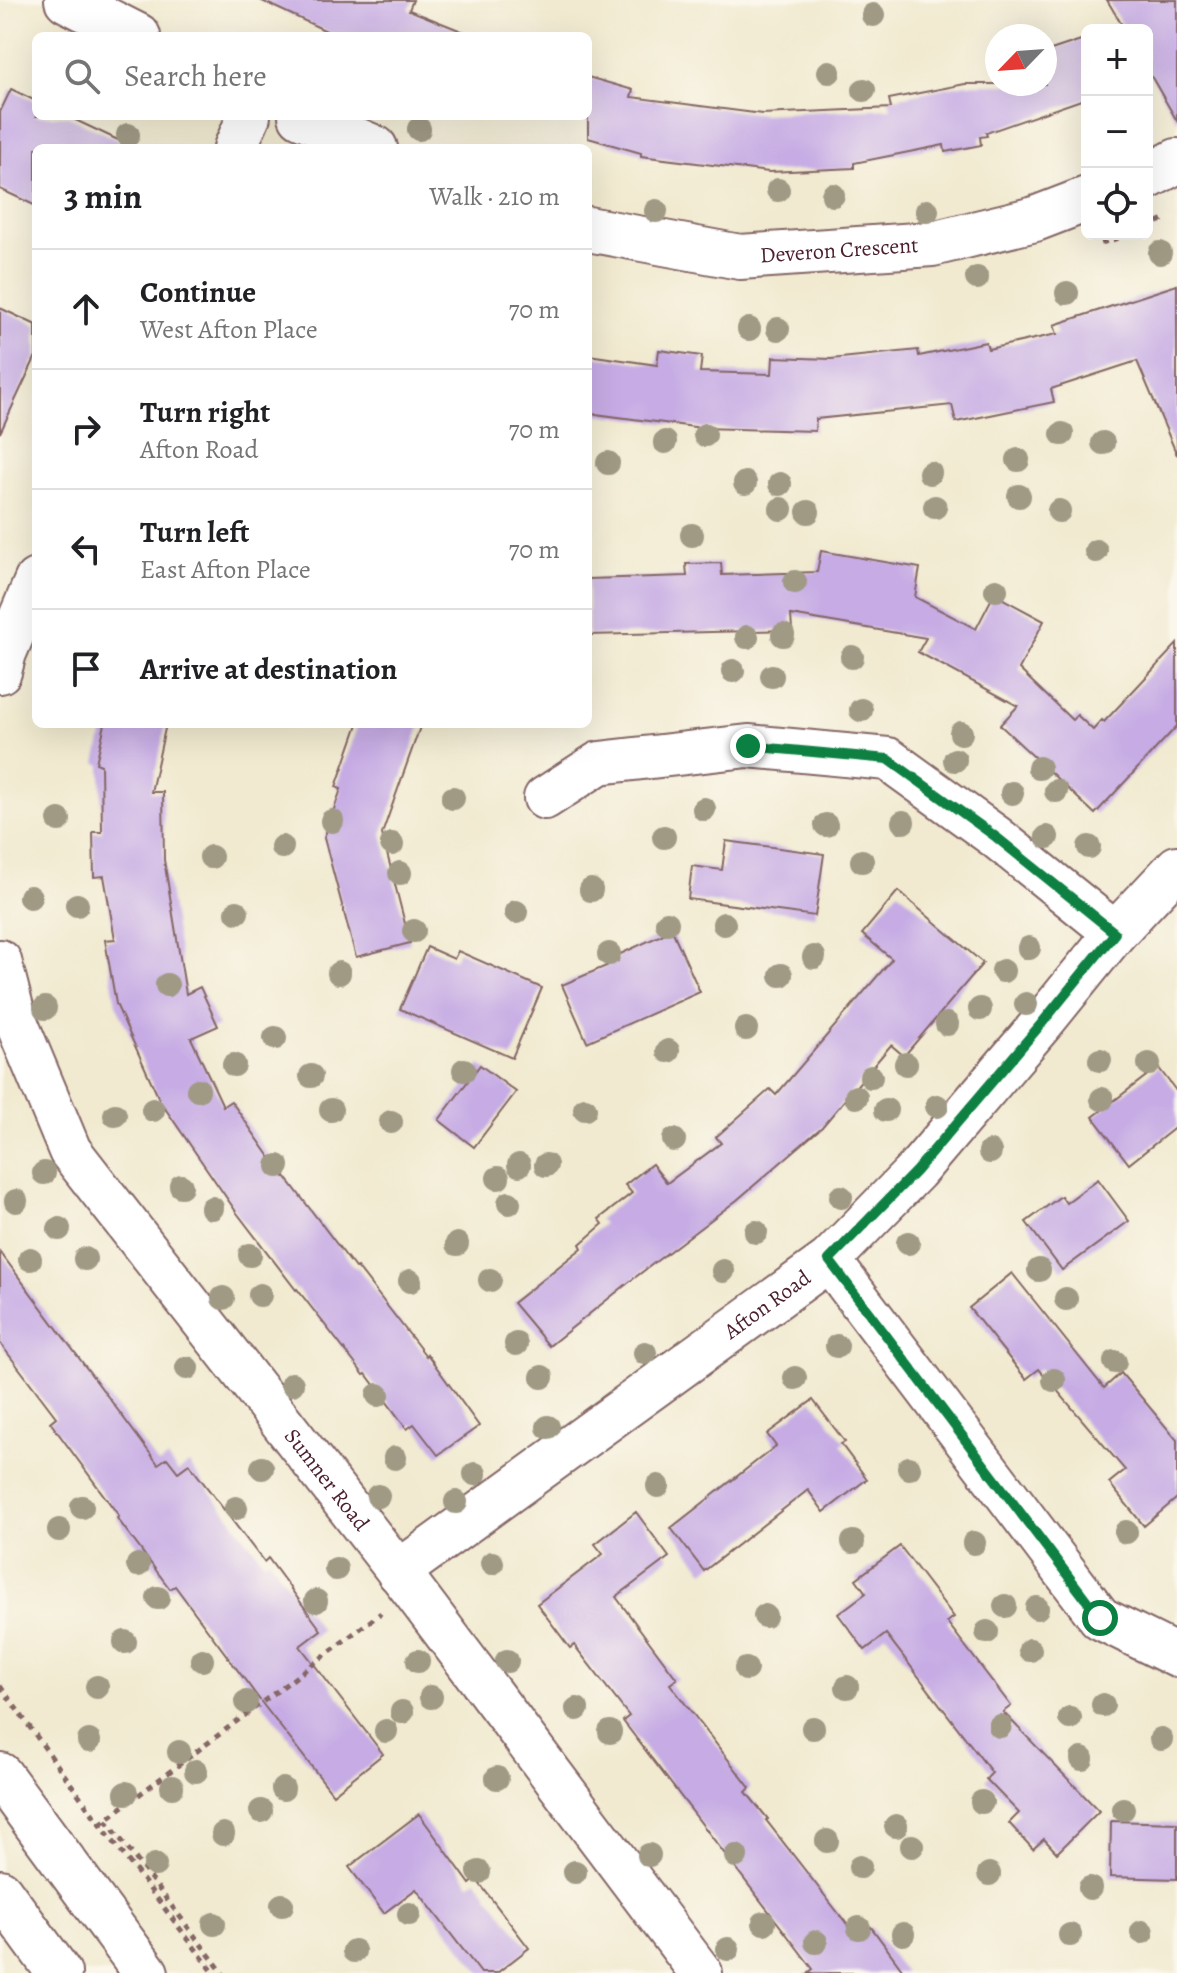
<!DOCTYPE html>
<meta charset="utf-8">
<style>
:root{--surface:#fff;--page:#f6f6f6;--text:#202124;--muted:#757577;--line:#e0e0e0}
body{margin:0;font-family:Alegreya,serif;background:var(--page);color:var(--text)}
.controls{position:absolute;right:24px;top:24px;display:grid;overflow:hidden;border-radius:12px;box-shadow:0 8px 32px #0002}
.controls button{width:72px;height:72px;display:grid;place-items:center;padding:0;border:0;border-bottom:2px solid var(--line);background:var(--surface);color:var(--text);font:40px sans-serif}
.compass{position:absolute;left:985px;top:24px;width:72px;height:72px;border-radius:50%;background:var(--surface);box-shadow:0 8px 32px #0002;rotate:245deg}
.stop{position:absolute;width:24px;height:24px;margin:-18px;border:6px solid #0b8043;border-radius:50%;background:#fff}
.stop.end{background:#0b8043;border-color:#fff;box-shadow:0 2px 8px #0008}
.list{margin:0;padding:0;list-style:none}
h2{display:flex;justify-content:space-between;align-items:center;height:104px;margin:0;padding:0 32px;font-size:34px}
h2 small{font-size:26px;font-weight:400;color:var(--muted)}
.list li{display:grid;grid-template-columns:52px 1fr auto;gap:24px;align-items:center;box-sizing:border-box;height:120px;padding:0 32px;border-top:2px solid var(--line)}
.list b{display:block;font-size:30px;white-space:nowrap}
.list p{margin:0;font-size:26px;white-space:nowrap;color:var(--muted)}
.list em{font-size:26px;font-style:normal;color:var(--muted)}
.icon{flex:none;width:44px;height:44px;fill:none;stroke:currentColor;stroke-width:2;stroke-linecap:round;stroke-linejoin:round}
.map{position:relative;flex:none;width:1177px;height:1973px;overflow:hidden}
.search{position:absolute;background:var(--surface);box-shadow:0 8px 32px #0002;left:32px;top:32px;width:560px;height:88px;display:flex;align-items:center;gap:20px;box-sizing:border-box;padding:0 28px;border-radius:12px;color:var(--muted);font-size:30px}
.panel{position:absolute;background:var(--surface);box-shadow:0 8px 32px #0002;left:32px;top:144px;width:560px;height:584px;border-radius:12px}
.map>svg:first-child{display:block}
</style>
<div class="map">
<svg width="1177" height="1973" viewBox="0 0 1177 1973">
<rect width="100%" height="100%" fill="#fbf7ec"/>
<filter id="ink" filterUnits="userSpaceOnUse"><feTurbulence type="fractalNoise" baseFrequency=".0125" numOctaves="2"/><feDisplacementMap in="SourceGraphic" scale="16" xChannelSelector="R" yChannelSelector="G"/><feConvolveMatrix kernelMatrix="1 2 1 2 8 2 1 2 1" color-interpolation-filters="sRGB"/></filter>
<filter id="wash" filterUnits="userSpaceOnUse"><feTurbulence type="fractalNoise" baseFrequency=".006" numOctaves="4" result="noise"/><feDisplacementMap in="SourceGraphic" scale="32" xChannelSelector="R" yChannelSelector="G"/><feGaussianBlur stdDeviation="1.8" result="paint"/><feColorMatrix in="noise" values="0 0 0 0 0 0 0 0 0 0 0 0 0 0 0 0 0 1.4 0 .05"/><feComposite in="paint" operator="in"/></filter>
<g filter="url(#wash)">
<rect width="100%" height="100%" fill="#f1ead0"/>
<g id="blocks">
<g fill="#c6abe4">
<path d="M260,0H413L409,10L469,34V36H337Z"/>
<path d="M1107,0H1177V121L1147,69V30H1125Z"/>
<path d="M1087,38V98L986,133L987,136L980,137L981,145L945,152L944,145L854,163V168L769,172L641,156V153L588,138V77L633,90L631,97L762,114L891,108L889,99L965,84H1045V52Z"/>
<path d="M11,89L36,101V116H67L135,148H36V206L0,189V112Z"/>
<path d="M1177,285V455L1137,361L1051,389L1054,402L956,422L952,405L816,419L815,431L702,428L588,413V355L657,365L659,350L702,356L700,372L772,374L773,357L831,359L918,350L919,356L986,342L988,349L1057,334L1054,325Z"/>
<path d="M0,308L36,325V356L0,433Z"/>
<path d="M821,551L920,568L915,597L976,629L994,594L1044,621L1019,669L1072,720L1077,715L1093,730L1102,720L1104,722L1177,644V726L1095,814L1000,725L1018,706L918,652L926,638L791,615L792,630L588,635V579L687,576L686,564L721,563L722,575L817,572Z"/>
<path d="M105,724H166L151,792H163L164,860L186,994L200,987L218,1026L191,1038L223,1106L231,1101L284,1177L285,1176L355,1268L357,1267L426,1356L427,1354L479,1426L438,1455L414,1424L407,1429L366,1374L364,1375L297,1289L296,1290L237,1213L160,1101L116,1004L105,940L115,939L104,876L94,877L93,832H102L101,765L96,763Z"/>
<path d="M358,724H421L382,834L410,943L356,957L324,838L341,789L336,787Z"/>
<path d="M726,841L824,854L815,916L688,899L692,866L722,870Z"/>
<path d="M898,891L983,963L904,1056L891,1045L822,1127L737,1200L633,1279L549,1346L513,1303L582,1248L580,1244L603,1224L599,1219L632,1193L625,1185L652,1164L667,1183L721,1143L716,1137L770,1089L776,1095L892,959L862,934Z"/>
<path d="M672,930L700,992L587,1042L562,985L618,961L616,956Z"/>
<path d="M427,947L454,959L458,951L542,988L512,1058L400,1009Z"/>
<path d="M480,1065L516,1092L474,1147L439,1120Z"/>
<path d="M1158,1067L1177,1092V1126L1129,1164L1093,1117Z"/>
<path d="M1098,1179L1129,1221L1062,1270L1026,1222L1061,1196L1066,1203Z"/>
<path d="M0,1252L158,1464L167,1458L178,1472L189,1464L264,1562L268,1558L321,1630L300,1646L383,1754L333,1794L265,1707L175,1586L170,1589L117,1518L119,1516L50,1422L56,1417L0,1343Z"/>
<path d="M1012,1273L1104,1388L1121,1373L1177,1440V1498L1144,1526L1109,1483L1125,1470L1039,1369L1026,1379L969,1308Z"/>
<path d="M813,1400L845,1442L841,1444L867,1479L824,1512L808,1490L704,1571L671,1528L776,1446L767,1434Z"/>
<path d="M636,1512L669,1557L616,1597L677,1679L670,1684L750,1788L746,1792L768,1819L766,1820L857,1937L871,1927L905,1973H808L813,1969L623,1721L629,1716L574,1645L570,1648L537,1604L603,1554L595,1544Z"/>
<path d="M900,1546L954,1617L947,1622L1011,1706L1003,1712L1099,1811L1057,1853L1044,1839L1033,1849L1009,1823L1019,1813L986,1779L992,1773L886,1634L865,1650L838,1614L866,1593L856,1579Z"/>
<path d="M419,1814L470,1884L476,1879L529,1948L497,1973H481L416,1889L384,1913L349,1867Z"/>
<path d="M1111,1821L1177,1823V1879L1110,1877Z"/>
</g>
</g>
</g>
<g filter="url(#ink)">
<use href="#blocks" fill-opacity="0" stroke="#846665" stroke-width="2"/>
<g fill="none" stroke-linecap="round" stroke-linejoin="round">
<g stroke="#846665" stroke-width="46">
<g id="street">
<path d="M235,148L249,116"/>
<path d="M0,672L5,653L36,580"/>
<path d="M545,798L599,763L748,746L888,759L996,837L1115,933"/>
<path id="s1" d="M0,961L15,1019L70,1151L412,1589L701,1973"/>
<path d="M829,1260L1100,1618L1177,1656"/>
<path id="s2" d="M398,1572L829,1260L916,1171L1042,1023L1115,933L1177,867"/>
</g>
</g>
<g stroke="#846665" stroke-width="48">
<g id="secondary">
<path d="M67,0L138,36"/>
<path d="M301,116L375,148"/>
<path d="M1147,177L1177,161"/>
<path id="s3" d="M588,229L740,257L932,244L1035,219L1087,199"/>
<path d="M0,1775L146,1973"/>
<path d="M0,1892L59,1973"/>
</g>
</g>
<g stroke="#846665" stroke-width="5" stroke-dasharray="6 6" stroke-linecap="butt">
<path d="M1147,228L1164,219"/>
<path d="M1101,243L1133,234"/>
<path d="M0,1686L100,1824L214,1973"/>
<path d="M106,1820L223,1973"/>
<path d="M100,1824L381,1613"/>
</g>
<use href="#street" stroke="#fff" stroke-width="42"/>
<use href="#secondary" stroke="#fff" stroke-width="44"/>
</g>
<g fill="#a09a85">
<circle cx="873" cy="15" r="12"/>
<circle cx="829" cy="72" r="12"/>
<circle cx="864" cy="90" r="12"/>
<circle cx="419" cy="129" r="12"/>
<circle cx="128" cy="135" r="12"/>
<circle cx="778" cy="190" r="12"/>
<circle cx="833" cy="195" r="12"/>
<circle cx="656" cy="211" r="12"/>
<circle cx="927" cy="211" r="12"/>
<circle cx="1160" cy="253" r="12"/>
<circle cx="977" cy="278" r="12"/>
<circle cx="1067" cy="293" r="12"/>
<circle cx="749" cy="329" r="12"/>
<circle cx="778" cy="329" r="12"/>
<circle cx="1062" cy="434" r="12"/>
<circle cx="705" cy="435" r="12"/>
<circle cx="665" cy="442" r="12"/>
<circle cx="1103" cy="443" r="12"/>
<circle cx="1018" cy="460" r="12"/>
<circle cx="608" cy="463" r="12"/>
<circle cx="930" cy="473" r="12"/>
<circle cx="745" cy="483" r="12"/>
<circle cx="780" cy="484" r="12"/>
<circle cx="1019" cy="496" r="12"/>
<circle cx="935" cy="507" r="12"/>
<circle cx="781" cy="509" r="12"/>
<circle cx="1059" cy="511" r="12"/>
<circle cx="808" cy="512" r="12"/>
<circle cx="692" cy="535" r="12"/>
<circle cx="1096" cy="551" r="12"/>
<circle cx="795" cy="582" r="12"/>
<circle cx="996" cy="590" r="12"/>
<circle cx="783" cy="635" r="12"/>
<circle cx="747" cy="637" r="12"/>
<circle cx="852" cy="657" r="12"/>
<circle cx="733" cy="671" r="12"/>
<circle cx="772" cy="676" r="12"/>
<circle cx="861" cy="710" r="12"/>
<circle cx="961" cy="733" r="12"/>
<circle cx="955" cy="760" r="12"/>
<circle cx="1039" cy="768" r="12"/>
<circle cx="1056" cy="791" r="12"/>
<circle cx="1012" cy="793" r="12"/>
<circle cx="453" cy="798" r="12"/>
<circle cx="704" cy="809" r="12"/>
<circle cx="59" cy="820" r="12"/>
<circle cx="332" cy="821" r="12"/>
<circle cx="903" cy="822" r="12"/>
<circle cx="826" cy="825" r="12"/>
<circle cx="664" cy="837" r="12"/>
<circle cx="1047" cy="837" r="12"/>
<circle cx="392" cy="844" r="12"/>
<circle cx="282" cy="847" r="12"/>
<circle cx="1089" cy="847" r="12"/>
<circle cx="211" cy="857" r="12"/>
<circle cx="862" cy="861" r="12"/>
<circle cx="400" cy="873" r="12"/>
<circle cx="591" cy="890" r="12"/>
<circle cx="30" cy="897" r="12"/>
<circle cx="77" cy="905" r="12"/>
<circle cx="237" cy="912" r="12"/>
<circle cx="516" cy="912" r="12"/>
<circle cx="667" cy="923" r="12"/>
<circle cx="724" cy="924" r="12"/>
<circle cx="414" cy="931" r="12"/>
<circle cx="1029" cy="948" r="12"/>
<circle cx="609" cy="954" r="12"/>
<circle cx="814" cy="957" r="12"/>
<circle cx="1003" cy="971" r="12"/>
<circle cx="339" cy="973" r="12"/>
<circle cx="781" cy="975" r="12"/>
<circle cx="167" cy="985" r="12"/>
<circle cx="1026" cy="1004" r="12"/>
<circle cx="45" cy="1008" r="12"/>
<circle cx="980" cy="1009" r="12"/>
<circle cx="947" cy="1024" r="12"/>
<circle cx="746" cy="1029" r="12"/>
<circle cx="275" cy="1038" r="12"/>
<circle cx="668" cy="1051" r="12"/>
<circle cx="1100" cy="1060" r="12"/>
<circle cx="906" cy="1064" r="12"/>
<circle cx="1149" cy="1064" r="12"/>
<circle cx="234" cy="1065" r="12"/>
<circle cx="464" cy="1070" r="12"/>
<circle cx="311" cy="1076" r="12"/>
<circle cx="871" cy="1077" r="12"/>
<circle cx="198" cy="1090" r="12"/>
<circle cx="856" cy="1097" r="12"/>
<circle cx="1102" cy="1099" r="12"/>
<circle cx="937" cy="1106" r="12"/>
<circle cx="585" cy="1109" r="12"/>
<circle cx="153" cy="1110" r="12"/>
<circle cx="331" cy="1110" r="12"/>
<circle cx="886" cy="1110" r="12"/>
<circle cx="115" cy="1115" r="12"/>
<circle cx="391" cy="1122" r="12"/>
<circle cx="674" cy="1140" r="12"/>
<circle cx="990" cy="1152" r="12"/>
<circle cx="519" cy="1165" r="12"/>
<circle cx="546" cy="1165" r="12"/>
<circle cx="278" cy="1166" r="12"/>
<circle cx="44" cy="1173" r="12"/>
<circle cx="498" cy="1178" r="12"/>
<circle cx="181" cy="1186" r="12"/>
<circle cx="841" cy="1197" r="12"/>
<circle cx="16" cy="1201" r="12"/>
<circle cx="509" cy="1203" r="12"/>
<circle cx="212" cy="1208" r="12"/>
<circle cx="59" cy="1229" r="12"/>
<circle cx="756" cy="1232" r="12"/>
<circle cx="908" cy="1243" r="12"/>
<circle cx="457" cy="1244" r="12"/>
<circle cx="250" cy="1255" r="12"/>
<circle cx="30" cy="1259" r="12"/>
<circle cx="85" cy="1259" r="12"/>
<circle cx="1039" cy="1270" r="12"/>
<circle cx="723" cy="1271" r="12"/>
<circle cx="490" cy="1280" r="12"/>
<circle cx="410" cy="1281" r="12"/>
<circle cx="260" cy="1295" r="12"/>
<circle cx="223" cy="1298" r="12"/>
<circle cx="1066" cy="1299" r="12"/>
<circle cx="516" cy="1344" r="12"/>
<circle cx="837" cy="1346" r="12"/>
<circle cx="645" cy="1353" r="12"/>
<circle cx="1115" cy="1362" r="12"/>
<circle cx="187" cy="1368" r="12"/>
<circle cx="542" cy="1377" r="12"/>
<circle cx="795" cy="1378" r="12"/>
<circle cx="1054" cy="1380" r="12"/>
<circle cx="292" cy="1384" r="12"/>
<circle cx="378" cy="1395" r="12"/>
<circle cx="548" cy="1427" r="12"/>
<circle cx="395" cy="1458" r="12"/>
<circle cx="262" cy="1468" r="12"/>
<circle cx="909" cy="1468" r="12"/>
<circle cx="475" cy="1474" r="12"/>
<circle cx="658" cy="1486" r="12"/>
<circle cx="378" cy="1496" r="12"/>
<circle cx="456" cy="1502" r="12"/>
<circle cx="82" cy="1507" r="12"/>
<circle cx="236" cy="1508" r="12"/>
<circle cx="59" cy="1530" r="12"/>
<circle cx="1126" cy="1532" r="12"/>
<circle cx="853" cy="1542" r="12"/>
<circle cx="974" cy="1543" r="12"/>
<circle cx="492" cy="1563" r="12"/>
<circle cx="138" cy="1565" r="12"/>
<circle cx="336" cy="1569" r="12"/>
<circle cx="158" cy="1598" r="12"/>
<circle cx="316" cy="1601" r="12"/>
<circle cx="1005" cy="1606" r="12"/>
<circle cx="1037" cy="1608" r="12"/>
<circle cx="765" cy="1616" r="12"/>
<circle cx="987" cy="1632" r="12"/>
<circle cx="125" cy="1642" r="12"/>
<circle cx="1030" cy="1650" r="12"/>
<circle cx="202" cy="1660" r="12"/>
<circle cx="418" cy="1661" r="12"/>
<circle cx="507" cy="1661" r="12"/>
<circle cx="746" cy="1669" r="12"/>
<circle cx="97" cy="1687" r="12"/>
<circle cx="847" cy="1687" r="12"/>
<circle cx="431" cy="1697" r="12"/>
<circle cx="246" cy="1702" r="12"/>
<circle cx="1103" cy="1705" r="12"/>
<circle cx="577" cy="1709" r="12"/>
<circle cx="402" cy="1712" r="12"/>
<circle cx="1070" cy="1718" r="12"/>
<circle cx="1000" cy="1726" r="12"/>
<circle cx="813" cy="1728" r="12"/>
<circle cx="386" cy="1731" r="12"/>
<circle cx="610" cy="1732" r="12"/>
<circle cx="1161" cy="1739" r="12"/>
<circle cx="89" cy="1741" r="12"/>
<circle cx="179" cy="1752" r="12"/>
<circle cx="1082" cy="1759" r="12"/>
<circle cx="196" cy="1771" r="12"/>
<circle cx="497" cy="1778" r="12"/>
<circle cx="172" cy="1787" r="12"/>
<circle cx="283" cy="1789" r="12"/>
<circle cx="126" cy="1793" r="12"/>
<circle cx="982" cy="1802" r="12"/>
<circle cx="1123" cy="1809" r="12"/>
<circle cx="261" cy="1811" r="12"/>
<circle cx="896" cy="1826" r="12"/>
<circle cx="223" cy="1834" r="12"/>
<circle cx="827" cy="1841" r="12"/>
<circle cx="912" cy="1846" r="12"/>
<circle cx="649" cy="1855" r="12"/>
<circle cx="736" cy="1856" r="12"/>
<circle cx="155" cy="1865" r="12"/>
<circle cx="860" cy="1867" r="12"/>
<circle cx="479" cy="1872" r="12"/>
<circle cx="575" cy="1872" r="12"/>
<circle cx="989" cy="1874" r="12"/>
<circle cx="1090" cy="1888" r="12"/>
<circle cx="282" cy="1905" r="12"/>
<circle cx="409" cy="1914" r="12"/>
<circle cx="764" cy="1923" r="12"/>
<circle cx="214" cy="1924" r="12"/>
<circle cx="859" cy="1928" r="12"/>
<circle cx="1142" cy="1932" r="12"/>
<circle cx="903" cy="1934" r="12"/>
<circle cx="1070" cy="1935" r="12"/>
<circle cx="816" cy="1942" r="12"/>
<circle cx="728" cy="1949" r="12"/>
<circle cx="354" cy="1951" r="12"/>
</g>
</g>
<g fill="none" stroke-linecap="round" stroke-linejoin="round" filter="url(#ink)">
<path stroke="#0b8043" stroke-width="10" d="M748,746L888,759L996,837L1115,933L1042,1023L916,1171L829,1260L1100,1618"/>
</g>
<g text-anchor="middle" dominant-baseline="central" stroke-width="6" stroke-linejoin="round" paint-order="stroke">
<g font-size="22" fill="#4a1f2b" stroke="#fbf7ec">
<text stroke="none"><textPath href="#s3" startOffset="254">Deveron Crescent</textPath></text>
<text stroke="none"><textPath href="#s2" startOffset="456">Afton Road</textPath></text>
<text stroke="none"><textPath href="#s1" startOffset="620">Sumner Road</textPath></text>
</g>
</g>
</svg>
<div class="controls">
<button>+</button>
<button>−</button>
<button><svg class="icon" aria-label="locate" viewBox="0 0 24 24"><circle cx="12" cy="12" r="6"/><path d="M12 2v4M12 18v4M2 12h4M18 12h4"/></svg></button>
</div>
<svg class="compass" viewBox="-18 -18 36 36"><path d="M0-13l5 13h-10z" fill="#e53935"/><path d="M0 13l5-13h-10z" fill="#757577"/></svg>
<div class="stop" style="left:1100px;top:1618px"></div>
<div class="stop end" style="left:748px;top:746px"></div>
<div class="search"><svg class="icon" aria-label="search" viewBox="0 0 24 24"><circle cx="10" cy="10" r="6"/><path d="M15 15l6 6"/></svg>Search here</div>
<section class="panel">
<h2>3 min<small>Walk · 210 m</small></h2>
<ul class="list">
<li><svg class="icon" aria-label="ahead" viewBox="0 0 24 24"><path d="M12 20V5M6 11l6-6 6 6"/></svg><div><b>Continue</b><p>West Afton Place</p></div><em>70 m</em></li>
<li><svg class="icon" aria-label="right" viewBox="0 0 24 24"><path d="M7 20v-9h11M14 6l5 5-5 5"/></svg><div><b>Turn right</b><p>Afton Road</p></div><em>70 m</em></li>
<li><svg class="icon" aria-label="left" viewBox="0 0 24 24"><path d="M17 20v-9H6M10 6l-5 5 5 5"/></svg><div><b>Turn left</b><p>East Afton Place</p></div><em>70 m</em></li>
<li><svg class="icon" aria-label="arrive" viewBox="0 0 24 24"><path d="M6 21V4h12l-3 4 3 4H6"/></svg><div><b>Arrive at destination</b></div></li>
</ul>
</section>
</div>
